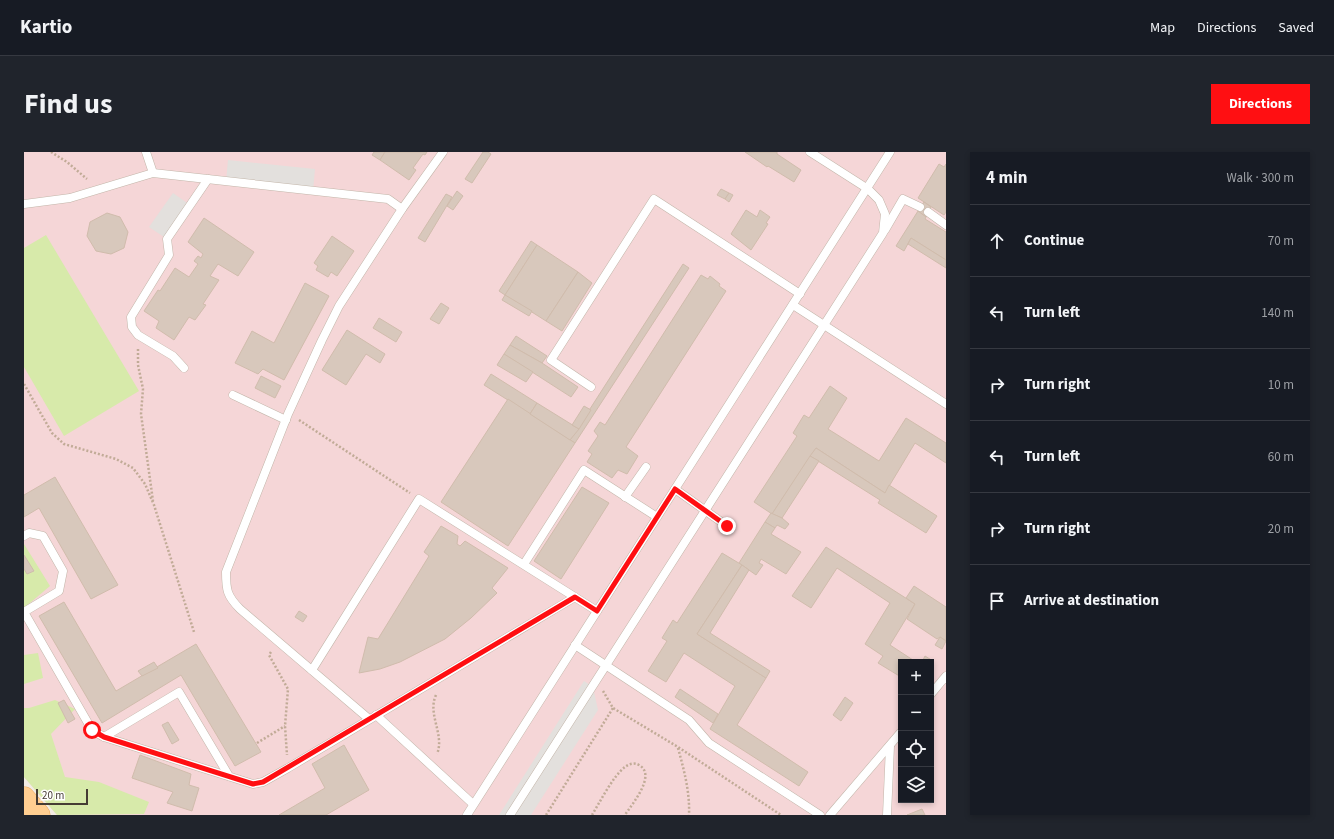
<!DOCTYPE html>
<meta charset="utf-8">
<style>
:root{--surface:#171b24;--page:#20242c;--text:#f1f3f6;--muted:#9ea1a6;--line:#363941;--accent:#ff0f12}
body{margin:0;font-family:"Source Sans 3",sans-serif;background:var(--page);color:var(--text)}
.controls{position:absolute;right:12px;bottom:12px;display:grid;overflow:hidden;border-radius:0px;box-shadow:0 2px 6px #0003}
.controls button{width:36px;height:36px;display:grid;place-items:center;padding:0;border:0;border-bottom:1px solid var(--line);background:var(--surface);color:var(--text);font:20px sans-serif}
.scale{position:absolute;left:12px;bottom:10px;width:52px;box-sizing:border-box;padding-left:4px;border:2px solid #453c34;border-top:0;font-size:11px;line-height:14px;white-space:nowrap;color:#453c34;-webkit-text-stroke:3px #fff;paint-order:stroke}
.stop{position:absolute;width:12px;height:12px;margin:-9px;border:3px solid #ff0f12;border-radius:50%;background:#fff}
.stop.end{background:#ff0f12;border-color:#fff;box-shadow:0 1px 4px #0008}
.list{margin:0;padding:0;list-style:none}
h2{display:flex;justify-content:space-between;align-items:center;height:52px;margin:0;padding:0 16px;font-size:17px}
h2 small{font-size:13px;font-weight:400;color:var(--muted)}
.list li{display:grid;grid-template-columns:26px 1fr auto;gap:12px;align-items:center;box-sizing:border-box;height:72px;padding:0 16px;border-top:1px solid var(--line)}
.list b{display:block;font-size:15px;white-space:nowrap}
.list em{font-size:13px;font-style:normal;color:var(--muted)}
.icon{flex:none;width:22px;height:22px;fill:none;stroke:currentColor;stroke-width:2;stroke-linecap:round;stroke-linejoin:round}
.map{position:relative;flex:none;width:922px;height:663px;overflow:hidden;border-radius:0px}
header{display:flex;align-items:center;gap:24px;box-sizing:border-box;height:56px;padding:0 20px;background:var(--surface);border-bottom:1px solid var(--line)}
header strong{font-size:19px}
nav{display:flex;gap:22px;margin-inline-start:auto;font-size:14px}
.intro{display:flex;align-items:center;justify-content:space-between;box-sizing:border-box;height:96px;padding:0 24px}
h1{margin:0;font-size:28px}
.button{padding:10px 18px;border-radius:0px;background:var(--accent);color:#fff;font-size:14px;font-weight:700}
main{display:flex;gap:24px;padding:0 24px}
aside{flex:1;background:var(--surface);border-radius:0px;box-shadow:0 2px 6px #0003}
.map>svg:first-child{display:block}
</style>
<header>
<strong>Kartio</strong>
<nav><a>Map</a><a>Directions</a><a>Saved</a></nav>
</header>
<div class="intro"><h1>Find us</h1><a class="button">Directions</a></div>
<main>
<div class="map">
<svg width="922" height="663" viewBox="0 0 922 663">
<rect width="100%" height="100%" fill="#f3ece4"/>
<path fill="#f5d6d7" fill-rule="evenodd" d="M0,0H922V663H33L0,625ZM877,510H907V648H877Z"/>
<g fill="#d7eaaa">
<path d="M22,83L115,239L40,284L0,215V96Z"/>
<path d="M0,392L26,434L0,456Z"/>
<path d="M14,501L19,526L0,532V503Z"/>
<path d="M31,548L51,557L27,582L41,625L75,630L125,650L120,662L33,663L0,625V556H5Z"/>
</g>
<g fill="#e3e0dd">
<path d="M204,8L291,17L289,39L202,29Z"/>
<path d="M149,41L166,53L143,87L125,75Z"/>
<path d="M560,529L569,535L574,558L507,663H475Z"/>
</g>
<g fill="#d8c8bc" stroke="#d0bcac">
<path d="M350,0H361L356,8L348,3Z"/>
<path d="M361,0H403L401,3L399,2L389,16L392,18L385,28L356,8Z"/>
<path d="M459,0H464L467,2L448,31L441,27Z"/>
<path d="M721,0H753V2L777,18L770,30L744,14L743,15Z"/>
<path d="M915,12L920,15L922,12V60L920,63L894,46Z"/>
<path d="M697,37L705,41L701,47L693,43Z"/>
<path d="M433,39L439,44L429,58L423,54Z"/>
<path d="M705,41L709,43L705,50L701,47Z"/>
<path d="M422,42L428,45L401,90L394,86Z"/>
<path d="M900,50L907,55L902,65L894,59Z"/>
<path d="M722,58L733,65L736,58L746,65L742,71L744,72L727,98L707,82Z"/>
<path d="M894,59L902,65L901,67L922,80V108L887,86L880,99L872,94Z"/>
<path d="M83,61L96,65L104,80L100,96L87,102L72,99L63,84L66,70Z"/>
<path d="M180,66L230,100L214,124L194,112L186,124L195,128L179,152L182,153L171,168L165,165L150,188L132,176L135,169L120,159L134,138L136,139L151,116L165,125L174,112L170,109L174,104L177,106L179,102L164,90Z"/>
<path d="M308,84L330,99L313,124L307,120L304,125L292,118L294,114L290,111Z"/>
<path d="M887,86L922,108V116L884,92Z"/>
<path d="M507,89L513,93L481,143L475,139Z"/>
<path d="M513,93L554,120L522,169L481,143Z"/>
<path d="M659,112L665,116L551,291L546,288Z"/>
<path d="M554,120L568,131L538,179L522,169Z"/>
<path d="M677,123L684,127L686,124L696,132L695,134L702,139L602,295L614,304L603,322L594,318L588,326L563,310L568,302L564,299L574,284L570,279L576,270L581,273Z"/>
<path d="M281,131L305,144L260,228L239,217L234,222L211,211L228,179L250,191Z"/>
<path d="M481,143L508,159L505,164L478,148Z"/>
<path d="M417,151L425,156L415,172L406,167Z"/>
<path d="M355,166L378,180L372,190L349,176Z"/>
<path d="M323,178L361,202L356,211L342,202L322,233L298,218Z"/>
<path d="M492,184L523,204L518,211L486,193Z"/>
<path d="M486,193L518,211L554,235L547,245L480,202Z"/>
<path d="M480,202L509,220L502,230L473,213Z"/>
<path d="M467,222L513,251L506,262L460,233Z"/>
<path d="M237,224L257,234L251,246L231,236Z"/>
<path d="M806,234L823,246L804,277L855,309L882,266L922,291V311L891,291L861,341L792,296L748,362L730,350L773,284L769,281L780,263L785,266Z"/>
<path d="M484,247L551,291L484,394L417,350Z"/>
<path d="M513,251L555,277L546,288L506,262Z"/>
<path d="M560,254L567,258L555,277L548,273Z"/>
<path d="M792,296L861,341L865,333L913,364L902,381L854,351L856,348L786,304Z"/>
<path d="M786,304L795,309L758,366L748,362Z"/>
<path d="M31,325L94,433L67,447L15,356L0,365V343Z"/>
<path d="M558,335L585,351L537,427L510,409Z"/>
<path d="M747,361L758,366L765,372L761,377L753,373L751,376L741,370Z"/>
<path d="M741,370L751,376L747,382L777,400L762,422L737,407L735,411L739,413L732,423L715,411Z"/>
<path d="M417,374L434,384L433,392L436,394L441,389L484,416L468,436L473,441L447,466L421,487L376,510L356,517L335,521L344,485L354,487L405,404L400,400Z"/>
<path d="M802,395L891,452L866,493L892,510H877V525L854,511L859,504L841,492L866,451L813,416L787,456L768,444Z"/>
<path d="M698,401L718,413L673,482L742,526L713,573L784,620L775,634L686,577L711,534L660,501L642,530L624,519L643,489L638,486L649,468L653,471Z"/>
<path d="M0,403L10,419L3,422L0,417Z"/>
<path d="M718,413L725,418L686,481L746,519L742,526L673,482Z"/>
<path d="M890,434L922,455V489L916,485L913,487L883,467L891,452L882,446Z"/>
<path d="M40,450L92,539L172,492L237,600L211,614L157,523L78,571L15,464Z"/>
<path d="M275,459L283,464L279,470L271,465Z"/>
<path d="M916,485L922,489L918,497L911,493Z"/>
<path d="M901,504L909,509L907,513V510H898Z"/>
<path d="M130,510L134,516L118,524L114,519Z"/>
<path d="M656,537L694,562L689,571L651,545Z"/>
<path d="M821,545L829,551L817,569L809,563Z"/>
<path d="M40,548L51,567L44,571L34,551Z"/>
<path d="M144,570L155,588L148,592L138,573Z"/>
<path d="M320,593L345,638L302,663H255L301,636L288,612Z"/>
<path d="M116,603L167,622L165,633L175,636L168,659L143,651L149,640L108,626Z"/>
<path d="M898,657L901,663H883Z"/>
</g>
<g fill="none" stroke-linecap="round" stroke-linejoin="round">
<g stroke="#c2b5a9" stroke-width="9">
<g id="service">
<path d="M122,0L129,21"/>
<path d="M0,52L46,46L129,21L364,47L378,57"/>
<path d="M904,60L922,73"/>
<path d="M861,78L879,47L896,55"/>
<path d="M769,153L922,252"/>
<path d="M160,216L149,204L114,183L108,175L107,165L145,103L143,87L184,27"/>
<path d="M567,235L527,208L630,47L776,142"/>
<path d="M209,243L262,268"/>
<path d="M651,337L703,374"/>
<path d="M601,345L622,315"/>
<path d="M0,384L5,381L19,384L39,419L35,439L0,460"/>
<path d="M500,412L560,318L633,365"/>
<path d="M0,460L68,578L80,585L229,632L239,630L264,616L551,445"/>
<path d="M551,493L665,568L685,591L796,663"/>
<path d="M288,518L395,347L573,459"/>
<path d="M907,542L922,524"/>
<path d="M352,563L449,652"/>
<path d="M345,567L216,457C203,444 202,438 202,420L264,262L298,188L315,154L378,57L419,0"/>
<path d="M80,585L155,540L205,624"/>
<path d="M443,663L866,0"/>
<path d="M486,663L859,81L861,62L855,48L844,37L786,0"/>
<path d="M806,663L877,580"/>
<path d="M863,663L866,594"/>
</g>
</g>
<g stroke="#e9a85c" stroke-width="23">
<path id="primary" d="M0,646L15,663"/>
</g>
<g stroke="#c1ab97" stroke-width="2.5" stroke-dasharray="2 2" stroke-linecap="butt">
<path d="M27,0L43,10L63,27"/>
<path d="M114,197V213L119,237L117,262L129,349"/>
<path d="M0,232L28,281L40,292L92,307L109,316L121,332L130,353L170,480"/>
<path d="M275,268L386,341"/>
<path d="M247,500L245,503L264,537L261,574L263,603"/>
<path d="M579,539L589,556L654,595L757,663"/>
<path d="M412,543C403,562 421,583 413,602"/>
<path d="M233,591L261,574"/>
<path d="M654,596C660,618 666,640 665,663"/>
<path d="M522,663L589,556"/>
<path d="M568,663C576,650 589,624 601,615C605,612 610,610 615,613C633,623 608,652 601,663"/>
</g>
<use href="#service" stroke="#fff" stroke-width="8"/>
<use href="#primary" stroke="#ffce91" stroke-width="22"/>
</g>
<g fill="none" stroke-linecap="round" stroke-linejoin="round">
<path stroke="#ff0f12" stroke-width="5" d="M68,578L80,585L229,632L239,630L551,445L573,459L651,337L703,374"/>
</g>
</svg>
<div class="controls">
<button>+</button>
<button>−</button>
<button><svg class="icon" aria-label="locate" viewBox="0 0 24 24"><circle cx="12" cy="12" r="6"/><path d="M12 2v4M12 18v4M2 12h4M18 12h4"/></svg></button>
<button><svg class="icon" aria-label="layers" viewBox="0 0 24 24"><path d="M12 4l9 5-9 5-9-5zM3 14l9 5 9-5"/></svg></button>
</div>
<div class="scale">20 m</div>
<div class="stop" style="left:68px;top:578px"></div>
<div class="stop end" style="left:703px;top:374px"></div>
</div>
<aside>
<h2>4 min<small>Walk · 300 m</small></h2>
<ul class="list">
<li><svg class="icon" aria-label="ahead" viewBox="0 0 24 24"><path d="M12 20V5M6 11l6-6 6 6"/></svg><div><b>Continue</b></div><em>70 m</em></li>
<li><svg class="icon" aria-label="left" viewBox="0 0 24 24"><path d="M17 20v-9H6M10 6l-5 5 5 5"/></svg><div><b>Turn left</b></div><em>140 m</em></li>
<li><svg class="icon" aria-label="right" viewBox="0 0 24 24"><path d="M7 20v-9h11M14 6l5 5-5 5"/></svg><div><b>Turn right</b></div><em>10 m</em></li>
<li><svg class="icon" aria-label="left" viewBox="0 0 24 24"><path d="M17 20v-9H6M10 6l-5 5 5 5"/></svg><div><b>Turn left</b></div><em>60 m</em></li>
<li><svg class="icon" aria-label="right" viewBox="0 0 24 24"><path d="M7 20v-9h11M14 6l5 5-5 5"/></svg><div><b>Turn right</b></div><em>20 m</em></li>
<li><svg class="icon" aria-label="arrive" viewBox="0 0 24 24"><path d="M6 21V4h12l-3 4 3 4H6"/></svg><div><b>Arrive at destination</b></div></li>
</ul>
</aside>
</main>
